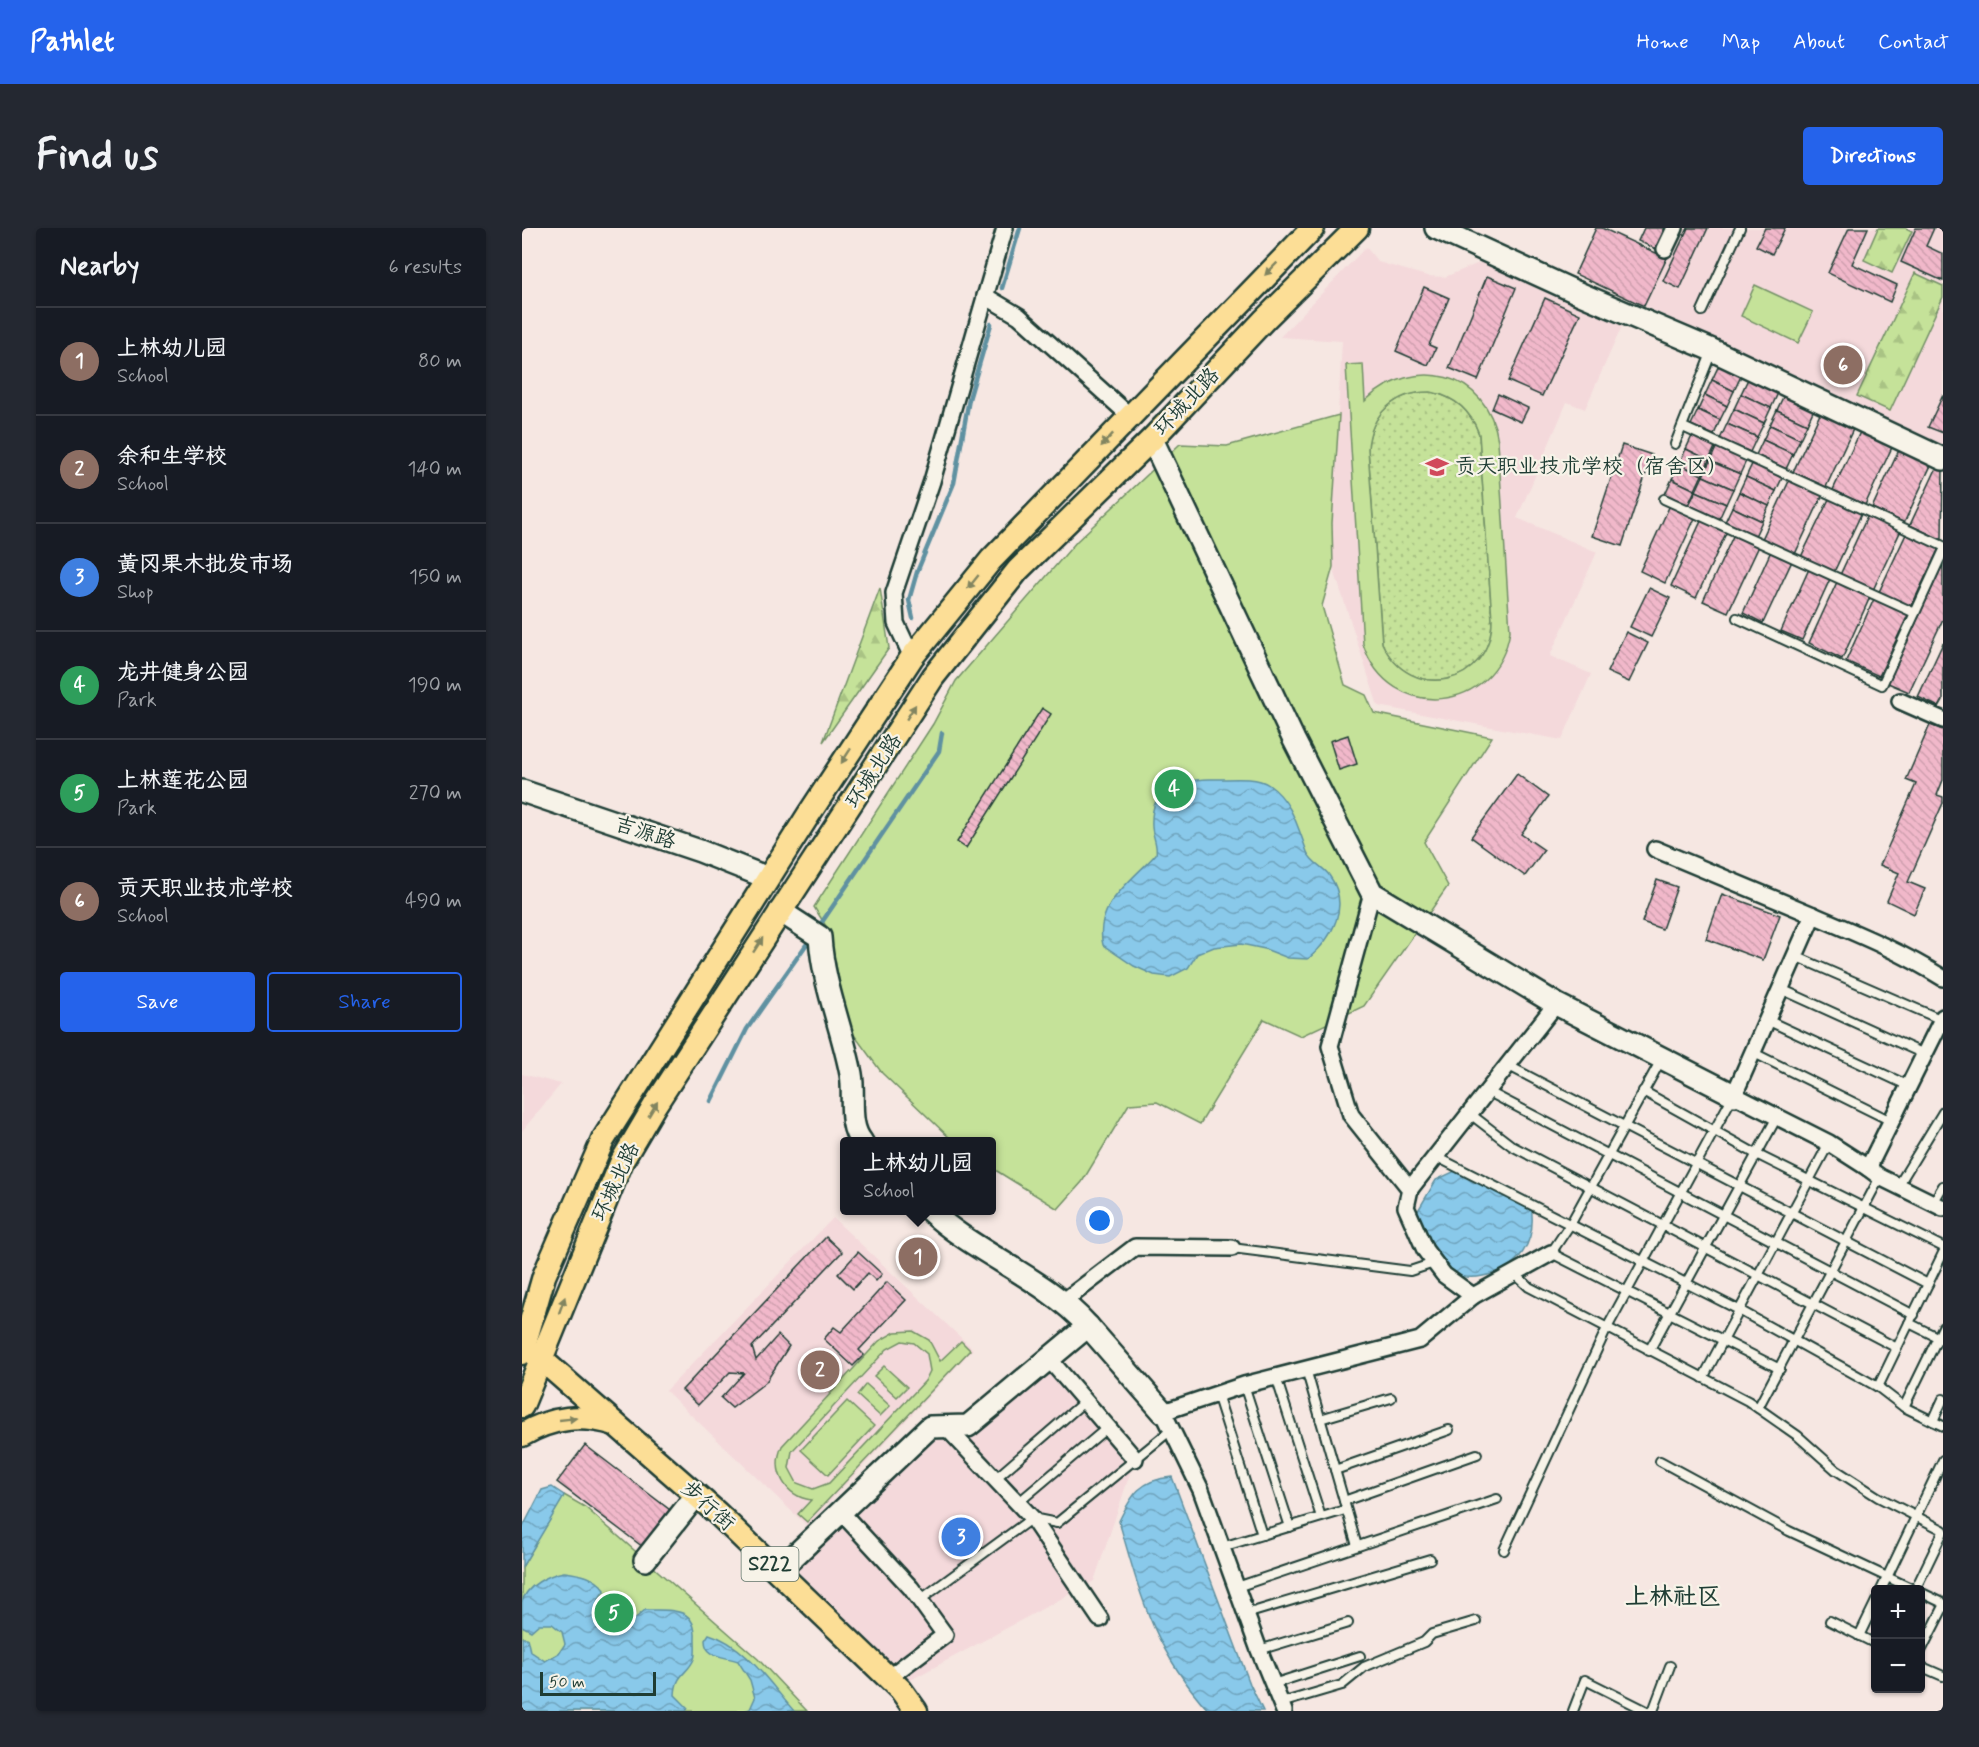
<!DOCTYPE html>
<meta charset="utf-8">
<style>
:root{--surface:#171b24;--page:#242831;--text:#f1f3f6;--muted:#9ea1a6;--line:#363941;--accent:#2563eb}
body{margin:0;font-family:Mynerve,"LXGW WenKai TC",sans-serif;background:var(--page);color:var(--text)}
.controls{position:absolute;right:18px;bottom:18px;display:grid;overflow:hidden;border-radius:6px;box-shadow:0 2px 4px #0004}
.controls button{width:54px;height:54px;display:grid;place-items:center;padding:0;border:0;border-bottom:2px solid var(--line);background:var(--surface);color:var(--text);font:30px sans-serif}
.scale{position:absolute;left:18px;bottom:15px;width:116px;box-sizing:border-box;padding-left:6px;border:3px solid #1f3d34;border-top:0;font-size:16px;line-height:21px;white-space:nowrap;color:#1f3d34;-webkit-text-stroke:4px #f7f3e8;paint-order:stroke}
.you{position:absolute;left:578px;top:993px;width:21px;height:21px;margin:-15px;border:4px solid #fff;border-radius:50%;background:#1a73e8;box-shadow:0 0 0 9px #1a73e833}
.badge{display:grid;place-items:center;width:39px;height:39px;border-radius:50%;background:var(--accent);color:#fff;font-size:20px;font-weight:700}
.pin{position:absolute;translate:-50% -50%;border:3px solid #fff;box-shadow:0 2px 6px #0006}
.popup{position:absolute;left:318px;top:909px;width:156px;height:78px;box-sizing:border-box;display:grid;place-content:center;border-radius:6px;background:var(--surface);filter:drop-shadow(0 2px 4px #0005);font-size:20px;white-space:nowrap;color:var(--muted)}
.popup b{font-size:22px;color:var(--text)}
.popup::after{content:'';position:absolute;left:50%;top:100%;margin-left:-12px;border:12px solid transparent;border-top-color:var(--surface)}
.list{margin:0;padding:0;list-style:none}
h2{display:flex;justify-content:space-between;align-items:center;height:78px;margin:0;padding:0 24px;font-size:26px}
h2 small{font-size:20px;font-weight:400;color:var(--muted)}
.list li{display:grid;grid-template-columns:39px 1fr auto;gap:18px;align-items:center;box-sizing:border-box;height:108px;padding:0 24px;border-top:2px solid var(--line)}
.list b{display:block;font-size:22px;white-space:nowrap}
.list p{margin:0;font-size:20px;white-space:nowrap;color:var(--muted)}
.list em{font-size:20px;font-style:normal;color:var(--muted)}
.actions{display:flex;gap:12px;padding:18px 24px}
.actions a{flex:1;padding:14px 0;border:2px solid var(--accent);border-radius:6px;text-align:center;font-size:21px;color:var(--accent)}
.actions .main{background:var(--accent);color:#fff}
.map{position:relative;flex:none;width:1421px;height:1483px;overflow:hidden;border-radius:6px}
header{display:flex;align-items:center;gap:36px;box-sizing:border-box;height:84px;padding:0 30px;background:var(--accent);color:#fff}
header strong{font-size:28px}
nav{display:flex;gap:33px;margin-inline-start:auto;font-size:21px}
.intro{display:flex;align-items:center;justify-content:space-between;box-sizing:border-box;height:144px;padding:0 36px}
h1{margin:0;font-size:42px}
.button{padding:15px 27px;border-radius:6px;background:var(--accent);color:#fff;font-size:21px;font-weight:700}
main{display:flex;gap:36px;padding:0 36px}
aside{flex:1;background:var(--surface);border-radius:6px;box-shadow:0 2px 4px #0004}
.map>svg:first-child{display:block}
</style>
<header>
<strong>Pathlet</strong>
<nav><a>Home</a><a>Map</a><a>About</a><a>Contact</a></nav>
</header>
<div class="intro"><h1>Find us</h1><a class="button">Directions</a></div>
<main>
<aside>
<h2>Nearby<small>6 results</small></h2>
<ul class="list">
<li><span class="badge" style="background:#8d6e63">1</span><div><b>上林幼儿园</b><p>School</p></div><em>80 m</em></li>
<li><span class="badge" style="background:#8d6e63">2</span><div><b>余和生学校</b><p>School</p></div><em>140 m</em></li>
<li><span class="badge" style="background:#3f7fe0">3</span><div><b>黄冈果木批发市场</b><p>Shop</p></div><em>150 m</em></li>
<li><span class="badge" style="background:#2e9e5b">4</span><div><b>龙井健身公园</b><p>Park</p></div><em>190 m</em></li>
<li><span class="badge" style="background:#2e9e5b">5</span><div><b>上林莲花公园</b><p>Park</p></div><em>270 m</em></li>
<li><span class="badge" style="background:#8d6e63">6</span><div><b>贡天职业技术学校</b><p>School</p></div><em>490 m</em></li>
</ul>
<div class="actions"><a class="main">Save</a><a>Share</a></div>
</aside>
<div class="map">
<svg width="1421" height="1483" viewBox="0 0 1421 1483">
<defs>
<pattern id="grass-dots" width="8" height="8" patternUnits="userSpaceOnUse" patternTransform="scale(1.5)"><rect width="8" height="8" fill="#c5e299"/><path d="M2 2h.1M6 6h.1" fill="none" stroke="#a9c384" stroke-width="1.8" stroke-linecap="round"/></pattern>
<pattern id="forest-firs" width="22" height="20" patternUnits="userSpaceOnUse" patternTransform="scale(1.5)"><rect width="22" height="20" fill="#c5e299"/><path d="M5 1l3.5 6h-7zM16 11l3.5 6h-7z" fill="#a9c384"/></pattern>
<pattern id="water-waves" width="16" height="10" patternUnits="userSpaceOnUse" patternTransform="scale(1.5)"><rect width="16" height="10" fill="#89c9ea"/><path d="M0 5q4-4 8 0t8 0" fill="none" stroke="#6fa4be"/></pattern>
<pattern id="building-back-hatch" width="6" height="6" patternUnits="userSpaceOnUse" patternTransform="scale(1.5)"><rect width="6" height="6" fill="#f1b8ca"/><path d="M-1 5l2 2M0 0l6 6M5-1l2 2" fill="none" stroke="#ce9fae"/></pattern>
</defs>
<rect width="100%" height="100%" fill="#f6e7e2"/>
<filter id="ink" filterUnits="userSpaceOnUse"><feTurbulence type="fractalNoise" baseFrequency=".0167" numOctaves="2"/><feDisplacementMap in="SourceGraphic" scale="12" xChannelSelector="R" yChannelSelector="G"/><feConvolveMatrix kernelMatrix="1 2 1 2 8 2 1 2 1" color-interpolation-filters="sRGB"/></filter>
<g filter="url(#ink)">
<g fill="#f4d9db">
<path d="M1158,0H1421V219L1122,78Z"/>
<path d="M844,19L856,34L905,48L923,49L962,33L1100,98L1063,181L1045,174L995,290L1075,324L1028,428L1069,446L1040,512L856,478L811,339L810,295L820,113L758,109Z"/>
<path d="M0,846L39,856L0,903Z"/>
<path d="M311,990L451,1121L285,1298L144,1163Z"/>
<path d="M527,1131L613,1231L572,1353L383,1455L266,1334L408,1199L446,1198Z"/>
</g>
<path fill="url(#grass-dots)" stroke="#729066" stroke-width="1.5" d="M909,164C934,169 949,183 957,206L970,391C970,458 888,476 860,415L846,221C848,186 874,163 909,164Z"/>
<g fill="url(#forest-firs)" stroke="#729066" stroke-width="1.5">
<path d="M1356,0H1384L1390,3L1370,45L1342,32Z"/>
<path d="M1393,45L1421,58V69L1368,183L1335,168Z"/>
<path d="M358,360L367,420L301,514Z"/>
</g>
<g fill="#c5e299" stroke="#729066" stroke-width="1.5" fill-rule="evenodd">
<path d="M1233,57L1291,84L1276,115L1219,88Z"/>
<path d="M841,136L843,173C892,127 966,143 976,213L988,403C975,486 867,496 841,416L824,137ZM909,164C934,169 949,183 957,206L970,391C970,458 888,476 860,415L846,221C848,186 874,163 909,164Z"/>
<path d="M817,187L810,295L811,339L800,378L823,457L844,467L852,485L970,509L902,614L926,658L842,778L779,808L742,791L678,896L635,874L607,876L560,954L536,981L470,940V914L431,913L360,845L327,800L307,703L292,679L411,496L434,453L555,313L658,216L705,218Z"/>
<path d="M391,1103L407,1112L418,1133L439,1113L448,1122L285,1294L276,1286L289,1272C263,1268 249,1243 260,1218L357,1113L373,1104ZM380,1113L392,1115L405,1126L408,1143L403,1153L307,1255L291,1261L275,1255L267,1240L270,1223L365,1121Z"/>
<path d="M362,1138L385,1159L375,1169L352,1148Z"/>
<path d="M344,1156L368,1178L358,1188L335,1167Z"/>
<path d="M325,1173L352,1198L306,1247L279,1222Z"/>
<path d="M42,1267L63,1279L236,1431L285,1483H0V1339Z"/>
</g>
<g fill="url(#water-waves)" stroke="#5f91a1" stroke-width="1.5">
<path d="M688,551C705,552 732,547 747,557C770,573 776,600 785,624C789,634 801,639 807,647C829,677 811,710 786,731L766,730L743,721L719,716L692,719L675,726L666,740L648,749L632,747L612,738L581,717C571,677 611,652 634,626C636,617 630,607 630,598C628,558 655,552 688,551Z"/>
<path d="M933,943L1009,978C1015,1014 997,1042 961,1048C952,1050 937,1050 930,1045C911,1031 904,1007 894,986L914,952Z"/>
<path d="M650,1249L728,1456L741,1483H687C632,1422 619,1370 597,1293C610,1266 618,1252 650,1249Z"/>
<path d="M30,1259L42,1267L40,1272L0,1339V1301L20,1262Z"/>
<path d="M42,1344C57,1346 73,1348 83,1362C76,1370 74,1375 79,1384L108,1395L123,1382C148,1382 175,1378 173,1412C173,1417 174,1426 172,1431C166,1446 154,1445 153,1467L166,1480L164,1483H0V1410H5L8,1423L23,1433L37,1425L43,1416L40,1404L30,1396H17L9,1403L0,1398C0,1391 0,1381 0,1374C5,1357 26,1347 42,1344Z"/>
<path d="M187,1406C224,1417 248,1456 272,1483H222L228,1481L233,1470L228,1452L216,1433C202,1428 183,1430 183,1412Z"/>
</g>
<g fill="none" stroke-linecap="round" stroke-linejoin="round">
<g stroke="#5f91a1" stroke-width="4.5">
<path d="M480,60L498,0"/>
<path d="M391,390L387,372L395,344L432,255L447,171L469,96"/>
<path d="M300,694L417,523L420,505"/>
<path d="M189,873L225,801L284,717"/>
</g>
</g>
<g fill="url(#building-back-hatch)" stroke="#1f3d34" stroke-width="1.5">
<path d="M1074,0H1080L1145,30L1122,78L1053,46Z"/>
<path d="M1122,0H1146L1136,22L1116,13Z"/>
<path d="M1166,0H1186L1158,61L1141,53Z"/>
<path d="M1243,0H1263L1250,26L1234,18Z"/>
<path d="M1327,0H1346L1330,36L1375,57L1368,74L1306,45Z"/>
<path d="M1394,0H1412L1404,18L1421,26V53L1379,34Z"/>
<path d="M965,48L994,60L956,152L927,140Z"/>
<path d="M902,59L927,70L907,117L914,120L906,137L874,123Z"/>
<path d="M1023,70L1058,86L1020,168L986,153Z"/>
<path d="M1197,137L1219,148L1212,163L1190,152Z"/>
<path d="M1226,151L1256,165L1249,180L1219,166Z"/>
<path d="M1190,152L1212,163L1205,178L1183,167Z"/>
<path d="M976,166L1006,180L999,194L970,181Z"/>
<path d="M1219,166L1249,180L1242,195L1212,181Z"/>
<path d="M1183,167L1205,178L1198,192L1176,182Z"/>
<path d="M1262,167L1292,181L1285,196L1255,182Z"/>
<path d="M1421,167V205L1406,199Z"/>
<path d="M1212,181L1242,195L1235,209L1205,196Z"/>
<path d="M1176,182L1198,192L1192,207L1169,197Z"/>
<path d="M1255,182L1285,196L1278,211L1248,197Z"/>
<path d="M1299,184L1332,199L1304,259L1271,244Z"/>
<path d="M1205,196L1235,209L1228,224L1198,211Z"/>
<path d="M1248,197L1278,211L1271,226L1241,212Z"/>
<path d="M1339,202L1371,217L1343,277L1311,262Z"/>
<path d="M1171,206L1194,217L1187,232L1164,221Z"/>
<path d="M1241,212L1271,226L1264,241L1234,227Z"/>
<path d="M1100,217L1130,227L1100,318L1070,308Z"/>
<path d="M1195,218L1225,231L1218,246L1188,233Z"/>
<path d="M1378,220L1410,235L1382,295L1350,280Z"/>
<path d="M1164,221L1187,232L1180,247L1157,236Z"/>
<path d="M1188,233L1218,246L1211,261L1181,248Z"/>
<path d="M1231,234L1261,248L1254,263L1224,249Z"/>
<path d="M1157,236L1180,247L1173,262L1150,251Z"/>
<path d="M1416,237L1421,240L1420,312L1388,297Z"/>
<path d="M1181,248L1211,261L1204,276L1174,263Z"/>
<path d="M1224,249L1254,263L1247,278L1217,264Z"/>
<path d="M1150,251L1173,262L1166,277L1143,266Z"/>
<path d="M1268,251L1301,266L1273,326L1240,311Z"/>
<path d="M1174,263L1204,276L1197,291L1167,277Z"/>
<path d="M1217,264L1247,278L1240,293L1210,279Z"/>
<path d="M1308,269L1340,284L1312,344L1279,329Z"/>
<path d="M1148,277L1174,288L1143,355L1118,343Z"/>
<path d="M1210,279L1240,293L1233,308L1203,294Z"/>
<path d="M1346,287L1379,302L1351,362L1318,347Z"/>
<path d="M1180,291L1205,303L1174,370L1149,358Z"/>
<path d="M1385,304L1417,320L1389,379L1357,364Z"/>
<path d="M1212,306L1237,318L1206,384L1181,373Z"/>
<path d="M1249,323L1270,333L1241,395L1221,385Z"/>
<path d="M1421,336V391L1387,464L1366,455Z"/>
<path d="M1287,341L1308,351L1280,412L1259,403Z"/>
<path d="M1315,354L1348,369L1320,431L1287,415Z"/>
<path d="M1127,360L1148,370L1129,409L1108,399Z"/>
<path d="M1352,371L1386,387L1357,448L1324,433Z"/>
<path d="M1104,404L1126,415L1107,454L1085,444Z"/>
<path d="M1421,415V472L1417,479L1396,469Z"/>
<path d="M520,480L529,486L444,620L435,614Z"/>
<path d="M1408,497L1421,502V552L1415,567L1421,569V575L1386,654L1403,661L1392,686L1365,673L1377,645L1358,637L1394,556L1384,552Z"/>
<path d="M826,507L835,536L817,542L808,513Z"/>
<path d="M995,546L1026,569L999,606L1022,622L1003,648L949,609Z"/>
<path d="M1135,652L1155,659L1140,701L1120,694Z"/>
<path d="M1200,666L1258,687L1241,732L1184,711Z"/>
<path d="M304,1009L320,1024L230,1119L234,1132L256,1107L267,1118L244,1154L210,1180L199,1170L222,1145L208,1144L176,1177L160,1162Z"/>
<path d="M336,1024L360,1046L354,1053L346,1045L331,1061L316,1046Z"/>
<path d="M365,1054L384,1072L337,1122L342,1127L331,1138L302,1111L312,1099L319,1104Z"/>
<path d="M63,1217L148,1282L121,1319L35,1254Z"/>
</g>
<g fill="none" stroke-linecap="round" stroke-linejoin="round">
<g stroke="#1f3d34" stroke-width="12">
<g id="lane">
<path d="M1180,83L1218,0"/>
<path d="M1161,199L1421,318"/>
<path d="M1153,216L1190,123"/>
<path d="M1142,271L1393,385"/>
<path d="M1215,390L1360,457L1421,324"/>
<path d="M1273,728L1420,792"/>
<path d="M1259,761L1402,826"/>
<path d="M1245,792L1387,858"/>
<path d="M1230,824L1369,893"/>
<path d="M1139,832L1049,995L1029,1025L1258,1141"/>
<path d="M985,837L1406,1056"/>
<path d="M965,863L1392,1087"/>
<path d="M1121,863L1234,926L1421,1019"/>
<path d="M947,885L990,918L1375,1120"/>
<path d="M913,928L1217,1082L1356,1159L1382,1179L1421,1198"/>
<path d="M1376,958L1421,884"/>
<path d="M1411,975L1421,958"/>
<path d="M710,1020L888,1043L912,1035"/>
<path d="M992,1045L1007,1059L1226,1173L1276,1208L1314,1242L1356,1269L1421,1302"/>
<path d="M1387,1095L1421,1112"/>
<path d="M1127,1123L1255,889"/>
<path d="M784,1141L835,1318"/>
<path d="M754,1149L799,1289"/>
<path d="M1181,1150L1307,915"/>
<path d="M722,1157L768,1299"/>
<path d="M1356,1159L1421,1025"/>
<path d="M695,1166L740,1307"/>
<path d="M1382,1179L1421,1099"/>
<path d="M1236,1180L1358,949"/>
<path d="M798,1191L869,1170"/>
<path d="M1411,1193L1421,1171"/>
<path d="M1138,1233L1267,1303L1393,1362"/>
<path d="M813,1242L927,1202"/>
<path d="M474,1250L563,1173"/>
<path d="M822,1273L955,1226"/>
<path d="M497,1274L586,1199"/>
<path d="M700,1319L823,1282"/>
<path d="M982,1322L1085,1100L1211,868"/>
<path d="M715,1359L975,1271"/>
<path d="M1359,1362L1421,1232"/>
<path d="M1393,1362L1421,1304"/>
<path d="M1398,1364L1421,1375"/>
<path d="M398,1372L510,1290L535,1295L649,1202"/>
<path d="M724,1386L908,1331"/>
<path d="M1308,1393L1354,1416"/>
<path d="M1337,1408L1354,1373"/>
<path d="M737,1422L826,1395"/>
<path d="M1398,1425L1421,1380"/>
<path d="M1398,1438L1421,1448"/>
<path d="M751,1456L838,1428"/>
<path d="M759,1475L820,1457L842,1439L902,1414L910,1406L954,1393"/>
<path d="M1051,1483L1063,1452L1125,1483"/>
<path d="M1131,1483L1148,1438"/>
</g>
</g>
<g stroke="#1f3d34" stroke-width="20">
<g id="street">
<path d="M1143,21L1153,0"/>
<path d="M463,68L497,88L608,188"/>
<path d="M390,429L374,395L372,365L410,253L483,0"/>
<path d="M1378,473L1421,492"/>
<path d="M1133,621L1291,687"/>
<path d="M1421,750C1380,724 1336,706 1291,687L1212,867L1307,915L1346,940L1421,789"/>
<path d="M1346,940L1358,949L1421,980"/>
<path d="M888,961L1034,776"/>
<path d="M951,1068L1029,1025"/>
<path d="M542,1073L613,1019L710,1020"/>
<path d="M527,1131L613,1231"/>
<path d="M424,1199L510,1290L578,1391"/>
<path d="M318,1283L389,1360L423,1407L374,1444"/>
<path d="M762,1483L737,1422L679,1262L641,1184L722,1157L898,1112L951,1068L922,1047L903,1022L884,979L888,961L829,887L808,818L850,665"/>
</g>
</g>
<g stroke="#1f3d34" stroke-width="26">
<g id="secondary">
<path d="M914,0L1054,64L1190,122L1421,231"/>
<path d="M630,211L772,512L850,665L1034,776L1212,867"/>
<path d="M0,563L178,623L246,650"/>
<path d="M258,683L298,709C301,757 320,799 329,846C333,868 325,896 340,914"/>
<path d="M566,1098L641,1184"/>
<path d="M123,1332L172,1270"/>
<path d="M266,1334L408,1199L446,1198L566,1098C522,1049 455,1027 407,982"/>
</g>
</g>
<g stroke="#1f3d34" stroke-width="27">
<g id="primary">
<path d="M11,1124L195,1285L379,1462L394,1483"/>
<path d="M0,1125L22,1048L81,912L287,586L390,429L469,332L791,0"/>
<path d="M0,1178L100,933L133,877L411,449L496,342L630,211L743,91L835,0"/>
<path d="M0,1207C30,1189 59,1186 93,1196"/>
</g>
</g>
<use href="#lane" stroke="#f7f3e8" stroke-width="8"/>
<use href="#street" stroke="#f7f3e8" stroke-width="15"/>
<use href="#secondary" stroke="#f7f3e8" stroke-width="21"/>
<use href="#primary" stroke="#fcde96" stroke-width="22"/>
</g>
<defs><path id="oneway-solid" d="M-6-.8H1V-3.2L6.5 0L1 3.2V.8H-6Z" transform="scale(1.5)"/></defs>
<g fill="#828560">
<use href="#oneway-solid" transform="translate(749 41) rotate(135)"/>
<use href="#oneway-solid" transform="translate(585 212) rotate(133)"/>
<use href="#oneway-solid" transform="translate(451 354) rotate(129)"/>
<use href="#oneway-solid" transform="translate(389 484) rotate(-58)"/>
<use href="#oneway-solid" transform="translate(324 528) rotate(123)"/>
<use href="#oneway-solid" transform="translate(236 717) rotate(-57)"/>
<use href="#oneway-solid" transform="translate(131 881) rotate(-59)"/>
<use href="#oneway-solid" transform="translate(40 1077) rotate(-70)"/>
<use href="#oneway-solid" transform="translate(46 1191) rotate(-6)"/>
</g>
</g>
<defs>
<g id="school-bare" transform="scale(1.8)"><path d="M0-5L7-2L0 1L-7-2ZM-4 1L0 2.5L4 1V4Q0 6-4 4Z" fill="#d1495b" stroke="#f7f3e8" stroke-width="2.5" paint-order="stroke"/></g>
</defs>
<g fill-rule="evenodd">
<use href="#school-bare" x="915" y="239"/>
</g>
<g text-anchor="middle" dominant-baseline="central" stroke-width="4.5" stroke-linejoin="round" paint-order="stroke">
<rect fill="#f7f3e8" stroke="#60746a" stroke-width="1.5" x="219.5" y="1319" width="57" height="34" rx="4.5"/>
<g font-size="20" font-weight="bold" fill="#1f3d34">
<text x="248" y="1336">S222</text>
</g>
<g font-size="21" fill="#1f3d34" stroke="#f7f3e8">
<text transform="translate(665 174) rotate(-47)">环城北路</text>
<text transform="translate(352 543) rotate(-57)">环城北路</text>
<text transform="translate(123 605) rotate(18)">吉源路</text>
<text transform="translate(94 954) rotate(-65)">环城北路</text>
<text transform="translate(186 1278) rotate(42)">步行街</text>
</g>
<g font-size="21" fill="#1f3d34" stroke="#f7f3e8" text-anchor="start">
<text x="933" y="239">贡天职业技术学校（宿舍区）</text>
</g>
<g font-size="24" font-weight="bold" fill="#1f3d34" stroke="#f7f3e8">
<text x="1151" y="1369">上林社区</text>
</g>
</g>
</svg>
<div class="controls">
<button>+</button>
<button>−</button>
</div>
<div class="scale">50 m</div>
<div class="you"></div>
<div class="pin badge" style="left:396px;top:1029px;background:#8d6e63">1</div>
<div class="popup"><b>上林幼儿园</b>School</div>
<div class="pin badge" style="left:298px;top:1142px;background:#8d6e63">2</div>
<div class="pin badge" style="left:439px;top:1309px;background:#3f7fe0">3</div>
<div class="pin badge" style="left:652px;top:561px;background:#2e9e5b">4</div>
<div class="pin badge" style="left:92px;top:1385px;background:#2e9e5b">5</div>
<div class="pin badge" style="left:1321px;top:137px;background:#8d6e63">6</div>
</div>
</main>
